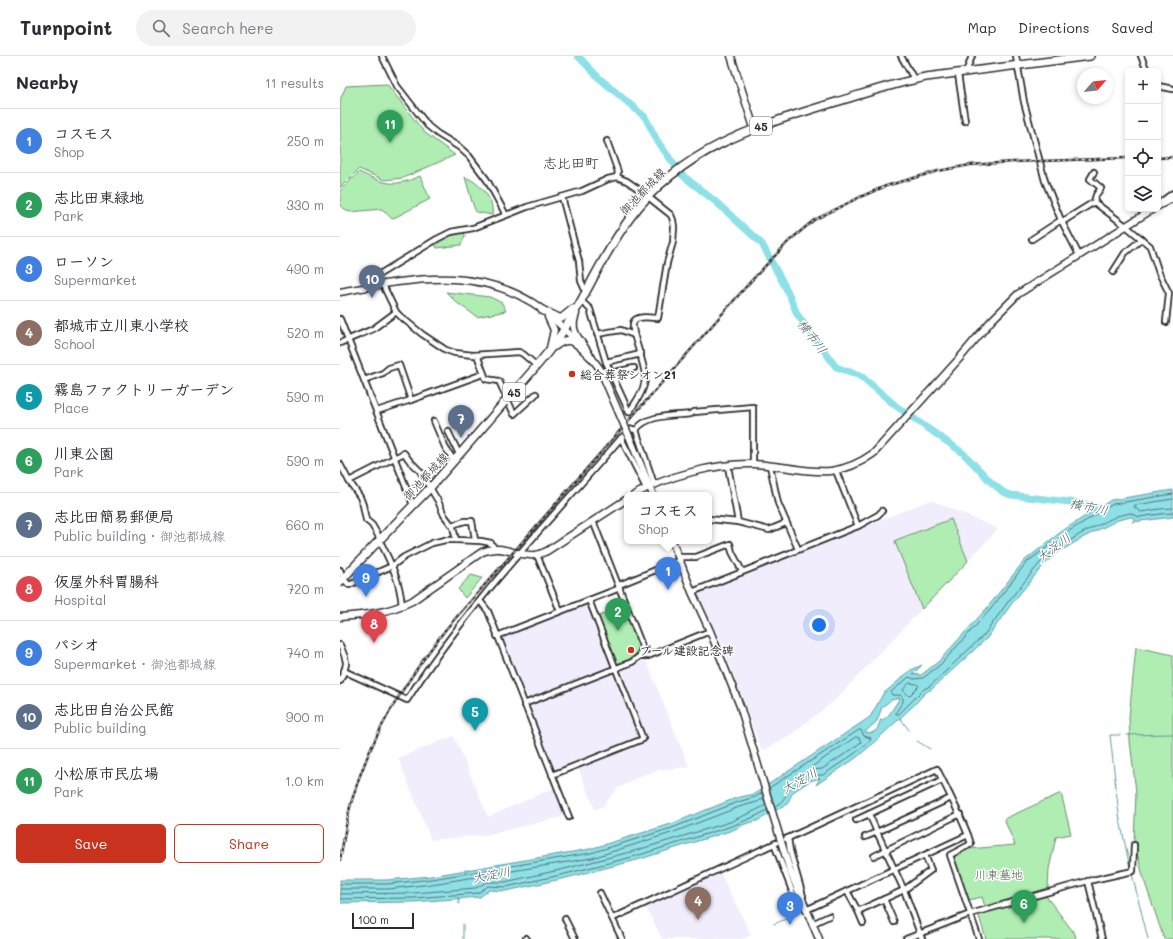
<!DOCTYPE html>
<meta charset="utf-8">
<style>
:root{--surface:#fff;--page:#f2f2f3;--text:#2b2b33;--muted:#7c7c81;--line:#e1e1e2;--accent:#c8321e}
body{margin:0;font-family:Mali,"Klee One",sans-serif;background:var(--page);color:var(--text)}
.controls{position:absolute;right:12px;top:12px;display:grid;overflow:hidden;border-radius:6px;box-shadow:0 2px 6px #0003}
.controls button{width:36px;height:36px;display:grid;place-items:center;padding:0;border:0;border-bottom:1px solid var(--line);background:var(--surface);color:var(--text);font:20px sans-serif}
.compass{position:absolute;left:737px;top:12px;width:36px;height:36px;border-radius:50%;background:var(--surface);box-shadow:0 2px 6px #0003;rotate:62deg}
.scale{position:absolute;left:12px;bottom:10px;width:62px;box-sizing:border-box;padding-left:4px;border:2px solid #2b2b2b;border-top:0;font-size:11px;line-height:14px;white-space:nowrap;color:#2b2b2b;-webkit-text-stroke:3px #fff;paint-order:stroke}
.you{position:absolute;left:479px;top:569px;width:14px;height:14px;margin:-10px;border:3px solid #fff;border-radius:50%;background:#1a73e8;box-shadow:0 0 0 6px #1a73e833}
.badge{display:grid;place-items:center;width:26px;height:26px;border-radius:50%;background:var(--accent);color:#fff;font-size:13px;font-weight:700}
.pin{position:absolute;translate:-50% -33px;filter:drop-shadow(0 1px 2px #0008)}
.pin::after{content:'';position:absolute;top:21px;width:14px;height:12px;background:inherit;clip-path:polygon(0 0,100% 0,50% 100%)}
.popup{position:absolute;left:284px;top:436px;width:88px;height:52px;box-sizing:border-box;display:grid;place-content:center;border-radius:6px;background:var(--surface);filter:drop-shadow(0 1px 3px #0005);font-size:13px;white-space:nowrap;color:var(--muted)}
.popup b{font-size:15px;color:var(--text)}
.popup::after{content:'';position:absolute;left:50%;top:100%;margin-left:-8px;border:8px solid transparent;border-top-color:var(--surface)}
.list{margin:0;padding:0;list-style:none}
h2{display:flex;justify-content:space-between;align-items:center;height:52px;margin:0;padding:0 16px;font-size:17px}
h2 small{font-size:13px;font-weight:400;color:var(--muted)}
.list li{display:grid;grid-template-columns:26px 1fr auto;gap:12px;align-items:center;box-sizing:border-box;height:64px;padding:0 16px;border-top:1px solid var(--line)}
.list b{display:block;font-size:15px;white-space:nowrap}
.list p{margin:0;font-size:13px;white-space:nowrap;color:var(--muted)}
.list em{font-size:13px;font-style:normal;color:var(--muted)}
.actions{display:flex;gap:8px;padding:12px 16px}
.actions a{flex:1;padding:9px 0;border:1px solid var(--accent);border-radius:6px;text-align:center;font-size:14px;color:var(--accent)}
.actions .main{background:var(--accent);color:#fff}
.icon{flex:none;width:22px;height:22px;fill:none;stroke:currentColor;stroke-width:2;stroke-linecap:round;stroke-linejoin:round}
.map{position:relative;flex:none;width:833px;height:883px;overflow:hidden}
header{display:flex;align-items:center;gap:24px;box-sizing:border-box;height:56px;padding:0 20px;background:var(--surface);border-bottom:1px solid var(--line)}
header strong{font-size:19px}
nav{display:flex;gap:22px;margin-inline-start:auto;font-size:14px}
.search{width:280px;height:36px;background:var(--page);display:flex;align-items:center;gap:10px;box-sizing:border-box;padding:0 14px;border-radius:22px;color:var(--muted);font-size:15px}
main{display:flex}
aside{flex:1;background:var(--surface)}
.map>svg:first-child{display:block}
</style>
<header>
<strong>Turnpoint</strong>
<div class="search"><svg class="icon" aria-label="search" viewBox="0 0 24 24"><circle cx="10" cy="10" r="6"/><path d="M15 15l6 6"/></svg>Search here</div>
<nav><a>Map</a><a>Directions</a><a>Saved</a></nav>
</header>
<main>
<aside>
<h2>Nearby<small>11 results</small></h2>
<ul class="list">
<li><span class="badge" style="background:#3f7fe0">1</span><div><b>コスモス</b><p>Shop</p></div><em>250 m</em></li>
<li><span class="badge" style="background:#2e9e5b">2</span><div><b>志比田東緑地</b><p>Park</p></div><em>330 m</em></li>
<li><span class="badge" style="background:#3f7fe0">3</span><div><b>ローソン</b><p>Supermarket</p></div><em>490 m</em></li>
<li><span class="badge" style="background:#8d6e63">4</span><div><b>都城市立川東小学校</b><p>School</p></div><em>520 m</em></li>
<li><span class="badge" style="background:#0f9aa8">5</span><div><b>霧島ファクトリーガーデン</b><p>Place</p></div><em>590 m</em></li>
<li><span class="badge" style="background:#2e9e5b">6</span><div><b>川東公園</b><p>Park</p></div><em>590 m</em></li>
<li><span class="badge" style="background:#5c6f8a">7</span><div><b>志比田簡易郵便局</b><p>Public building · 御池都城線</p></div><em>660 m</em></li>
<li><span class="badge" style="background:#e0444e">8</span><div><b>仮屋外科胃腸科</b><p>Hospital</p></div><em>720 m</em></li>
<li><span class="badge" style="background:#3f7fe0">9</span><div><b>パシオ</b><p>Supermarket · 御池都城線</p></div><em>740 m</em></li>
<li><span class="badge" style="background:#5c6f8a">10</span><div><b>志比田自治公民館</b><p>Public building</p></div><em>900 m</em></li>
<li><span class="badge" style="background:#2e9e5b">11</span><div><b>小松原市民広場</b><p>Park</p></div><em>1.0 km</em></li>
</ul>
<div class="actions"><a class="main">Save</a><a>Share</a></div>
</aside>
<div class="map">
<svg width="833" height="883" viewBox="0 0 833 883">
<rect width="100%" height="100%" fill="#fff"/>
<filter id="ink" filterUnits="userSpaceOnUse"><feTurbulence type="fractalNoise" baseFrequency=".025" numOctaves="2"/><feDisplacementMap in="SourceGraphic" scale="8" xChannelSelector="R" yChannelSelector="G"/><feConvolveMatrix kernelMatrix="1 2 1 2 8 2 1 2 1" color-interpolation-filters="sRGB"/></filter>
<g filter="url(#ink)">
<g fill="#f1edfc">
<path d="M591,444L658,473L495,644L453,677L422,695L381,586L357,536Z"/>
<path d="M246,548L249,549L272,610L191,642L184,640L161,582Z"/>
<path d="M306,604L349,711L318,714L297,721L276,734L262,751L255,753L236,708L217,715L213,714L190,655L192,649Z"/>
<path d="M114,680L148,761L214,732L225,760L146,779L91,784L58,702Z"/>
<path d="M380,816L411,879L402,883H322L305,849Z"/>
</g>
<g fill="#afedb3" stroke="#6d8c6f">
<path d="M47,28L84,76L115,99L63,122L44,124L19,113L0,132V44L6,30Z"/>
<path d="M19,116C46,128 52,132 80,120L90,143L52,163L42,153L10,156L0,150V135Z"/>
<path d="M125,121C139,126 155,143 152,159L136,156L132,146Z"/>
<path d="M124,176L125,180L121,189L97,192L94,186L109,178Z"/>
<path d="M106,236L150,241L162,247L166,255L137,261L116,246Z"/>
<path d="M611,463L628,505L582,553L555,486L556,484Z"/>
<path d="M131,519L142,522L125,542L118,533Z"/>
<path d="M283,550L299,588C299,602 287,604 277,608L257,561Z"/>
<path d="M796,591L833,599V883H824L804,824L794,785L796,736L790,685L789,661Z"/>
<path d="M721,737L731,778L716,781L709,813L708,832L645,851L642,841L629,844L613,800L628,793L675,789L664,763Z"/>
<path d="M706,840L735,878L736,883H646L638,857Z"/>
</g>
<path fill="#8ee0e7" stroke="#66989c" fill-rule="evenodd" d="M833,434V461L792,466L795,463L791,461L778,464L744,481L717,497L702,511L673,546L647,582L592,633L586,636L573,650L529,691L516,702L476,729L480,722L470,725L453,736L447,748L417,765L405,768L393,774L297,804L226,822L166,835L149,834L140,841L74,846L0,847V824H47L91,820L250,793L331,768L396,742L414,738L530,661L543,638L571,614L582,609L573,618L581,619L598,606L647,552L684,505L722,475L771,444ZM560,642L548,660L543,664L541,663L537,674L531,677L525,676L537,665L542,651L551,644Z"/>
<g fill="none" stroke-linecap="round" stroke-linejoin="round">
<g stroke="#537376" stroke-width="1">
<path d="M833,438L773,448L724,478L686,507L650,554L600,609L583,622L574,623L569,621L551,636L552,639H560L563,642V646L556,656V658H559L584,633L590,630L644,579L670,543L699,508L715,494L742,477L777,460L790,457L799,461L820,458L833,457"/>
<path d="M833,443L795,449L794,451L801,456L820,453L833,452"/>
<path d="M570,627L577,628L579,630L569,640L563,634Z"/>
<path d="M516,681L519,682L521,686L511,694L482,713L472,714V711Z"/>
<path d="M429,732L519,674H521L524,680L531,682L530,685L514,698L483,719C474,718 455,727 449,734C443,743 445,744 435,750"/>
<path d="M0,828H47L92,823L251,797L332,772L398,746L415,741L422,737"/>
<path d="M0,833H48L92,828L252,802L334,776L399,751L417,746L424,742"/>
<path d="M0,838L74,837L136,832L147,826H165L224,813L294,795L390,766C402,760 414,756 426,749"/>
<path d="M0,843L74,842L138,837L148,830L166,831L225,818L296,800L392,770C404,765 416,761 427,754"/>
</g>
<g stroke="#66989c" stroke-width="1">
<path d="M560,662L569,674"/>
<path d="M780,679H770L779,759L790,812"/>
<path d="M787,679L833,678"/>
<path d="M577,685L590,693"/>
<path d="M792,818L808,883"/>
<path d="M118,841L119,848"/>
<path d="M434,868L462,856"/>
<path d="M123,883V868"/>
</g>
<path stroke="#8ee0e7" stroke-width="7" d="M238,0L258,21L305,61L318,86L342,119L376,146L422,188L448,236L457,258L496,311L521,320L556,350L623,397L651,426L663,436L671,439L746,448L767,454"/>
<g stroke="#2b2b2b" stroke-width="8">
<g id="street">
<path d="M42,0L57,30L88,70L98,78L119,91L129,100L147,124L166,159"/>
<path d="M561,0L574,23"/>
<path d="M676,0L684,46L705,125L721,164L739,199"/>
<path d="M801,0L807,15"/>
<path d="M626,16L632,0"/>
<path d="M618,18L625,65"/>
<path d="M818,30L833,33"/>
<path d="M267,85L278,116L277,121"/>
<path d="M754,116L750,123L761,132L756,139L754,146L786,170L810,190L819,217L829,237L826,266"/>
<path d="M222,141L239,205L241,225L246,236"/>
<path d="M818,148L833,137"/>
<path d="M722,166L754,146"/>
<path d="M692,183L721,164"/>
<path d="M773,216L785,197L802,183"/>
<path d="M43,229L56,256L60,260L82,278L106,294L115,297L133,299L179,296L183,298L197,310"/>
<path d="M26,232V228L30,224L97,183L111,176L133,172L187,151L242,135L268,123L277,121L287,125L297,132L331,159L333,164L334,171L333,186L327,207L318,262C312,262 298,259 294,265C288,273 307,309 305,323C304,335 296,346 289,356"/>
<path d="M241,245L250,253L266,306L289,356"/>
<path d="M0,263L73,449"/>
<path d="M257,278L281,274L294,279"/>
<path d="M0,287L33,273L56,256"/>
<path d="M137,299L146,323L159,325L174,358L196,338"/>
<path d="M266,306L301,298"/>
<path d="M270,317L294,312"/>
<path d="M24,324L43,317L49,312L59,309L71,344"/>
<path d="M37,355L71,344L143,318"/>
<path d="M94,365L105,391L114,405"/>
<path d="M108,375L119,398"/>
<path d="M281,382L292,373L296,374"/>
<path d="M0,408L9,425L20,441L23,449L26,464L32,469L39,481L40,485C51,507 60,525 62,550"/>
<path d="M388,410L398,466"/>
<path d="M430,410L438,447L458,493"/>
<path d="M9,425L64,397L69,404L80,415L98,445L104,459L113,471L116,484"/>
<path d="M314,428L296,374C307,358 334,360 351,358L354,356L413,351V408"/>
<path d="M369,463L398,466L429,474L446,467"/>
<path d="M112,469L125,465H132L135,484"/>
<path d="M518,470L538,459L542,455"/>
<path d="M197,499L220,555"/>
<path d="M338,501H356L390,488L392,496L402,515"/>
<path d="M0,514L3,522L9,529L52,510L64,501L92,487L105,484H116L141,485L151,487L154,492"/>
<path d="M279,529L340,504"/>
<path d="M352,536L518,470L496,415"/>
<path d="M140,545L148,555L229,761"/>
<path d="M157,580L280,532"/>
<path d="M0,589C8,607 8,607 0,625"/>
<path d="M300,600H308L370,575"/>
<path d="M4,615L67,644C127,549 208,467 281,382L306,432"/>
<path d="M184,648L292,606L300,600L302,590L253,465"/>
<path d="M212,719L303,683L249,544"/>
<path d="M516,764L529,758"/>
<path d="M628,779L631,788L610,799L639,883"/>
<path d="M525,781L537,776L529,758L602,724"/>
<path d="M448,782L450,795L463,840"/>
<path d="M446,783L597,713C608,735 619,756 628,779L466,854"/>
<path d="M434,788L454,840L460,839"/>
<path d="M534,800L620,758"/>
<path d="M748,825L762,883"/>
<path d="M507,835L518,855L564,834L591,814L585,799"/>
<path d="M260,837L282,883"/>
<path d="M544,843L554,866"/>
<path d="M518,855L523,867"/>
<path d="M273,862L436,787"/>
<path d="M225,863L235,883"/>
<path d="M472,868L489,860"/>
<path d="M186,882L187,883"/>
<path d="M566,883L630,858L748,825L793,815L794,789"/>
<path d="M582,883L564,834L537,776L611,742"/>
</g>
</g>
<g stroke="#2b2b2b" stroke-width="9">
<g id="secondary">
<path d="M391,0L414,72"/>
<path d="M818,150L833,142"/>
<path d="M0,236C66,224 132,209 193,247C210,258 225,273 239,288"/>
<path d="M236,258C229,275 239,282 248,296"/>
<path d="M208,261L214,274L210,292"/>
<path d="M248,297L260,313L279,357"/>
<path d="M289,380L313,439"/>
<path d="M294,439C326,420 376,407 414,408C462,410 490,429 534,397L618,304L651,265L678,238L813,153"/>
<path d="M332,485L352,536L370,575L400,650L450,815L479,883"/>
<path d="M0,561C27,559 47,557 72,545L142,496C163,487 175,501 195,499C200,499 204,496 207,495L287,443"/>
</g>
</g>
<g stroke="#2b2b2b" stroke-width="10">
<g id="primary">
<path d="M202,254L219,262H222L233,253"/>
<path d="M215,290C231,277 238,289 251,301"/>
<path d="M0,526C29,494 59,464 89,433C114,405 139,376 163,348C178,331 194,314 208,296C241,255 258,204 290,162C342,92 417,70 496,46C526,37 555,27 586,21L750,0"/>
</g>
</g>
<use href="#street" stroke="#fff" stroke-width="4.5"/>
<use href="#secondary" stroke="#fff" stroke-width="6"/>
<use href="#primary" stroke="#fff" stroke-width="7"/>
<g stroke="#2b2b2b" stroke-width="2.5">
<g id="rail">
<path d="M818,102L833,101"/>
<path d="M0,804C4,784 6,763 12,744C30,680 66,625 106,573L411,225L449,185L474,164L520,141L546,130L598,115L630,109L673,106L788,102"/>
</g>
</g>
<use href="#rail" stroke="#fff" stroke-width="1" stroke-dasharray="3" stroke-linecap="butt"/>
<g stroke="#2b2b2b" stroke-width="9" stroke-linecap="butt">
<path id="secondary-bridge" d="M279,357L289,380"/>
</g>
<use href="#secondary-bridge" stroke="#fff" stroke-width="6"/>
</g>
</g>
<g fill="#c8321e" stroke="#fff" stroke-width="1.5">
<circle cx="232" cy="318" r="4"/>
<circle cx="291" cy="594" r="4"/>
</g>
<g text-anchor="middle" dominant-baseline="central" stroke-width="3" stroke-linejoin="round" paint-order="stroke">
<g fill="#fff" stroke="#6b6b6b" stroke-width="1">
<rect x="410" y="61" width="22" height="18" rx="3"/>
<rect x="163" y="327" width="22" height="18" rx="3"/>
</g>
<g font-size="11" font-weight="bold" fill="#2b2b2b">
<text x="421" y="70">45</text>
<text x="174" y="336">45</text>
</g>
<g font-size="12" fill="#2b2b2b" stroke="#fff">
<text transform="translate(302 135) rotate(-46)">御池都城線</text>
<text transform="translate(85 420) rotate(-47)">御池都城線</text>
</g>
<g font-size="12" font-weight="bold" fill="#2b2b2b" stroke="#fff" text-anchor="start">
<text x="240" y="318">総合葬祭シオン21</text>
<text x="299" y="594">プール建設記念碑</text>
</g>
<g font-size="12" fill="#4c5c4d" stroke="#fff">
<text x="659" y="818">川東墓地</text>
</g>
<g font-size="13" font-style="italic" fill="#496163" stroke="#fff">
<text transform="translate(473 280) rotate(53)">横市川</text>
<text transform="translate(749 450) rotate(12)">横市川</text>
<text transform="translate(713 491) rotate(-37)">大淀川</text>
<text transform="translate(459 724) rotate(-29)">大淀川</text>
<text transform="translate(151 818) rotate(-11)">大淀川</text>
</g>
<g font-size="14" fill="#2b2b2b" stroke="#fff">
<text x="231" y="106">志比田町</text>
</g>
</g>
</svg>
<div class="controls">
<button>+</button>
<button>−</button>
<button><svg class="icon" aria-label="locate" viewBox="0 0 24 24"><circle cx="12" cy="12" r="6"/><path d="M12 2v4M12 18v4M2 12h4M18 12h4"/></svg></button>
<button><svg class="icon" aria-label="layers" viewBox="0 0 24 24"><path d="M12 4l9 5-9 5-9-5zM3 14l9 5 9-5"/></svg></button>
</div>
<svg class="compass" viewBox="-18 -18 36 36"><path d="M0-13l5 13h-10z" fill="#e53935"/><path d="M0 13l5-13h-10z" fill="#7c7c81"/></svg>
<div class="scale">100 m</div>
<div class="you"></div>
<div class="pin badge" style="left:328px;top:534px;background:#3f7fe0">1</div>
<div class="popup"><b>コスモス</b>Shop</div>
<div class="pin badge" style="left:278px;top:575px;background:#2e9e5b">2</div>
<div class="pin badge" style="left:450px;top:869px;background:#3f7fe0">3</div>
<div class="pin badge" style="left:358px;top:864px;background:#8d6e63">4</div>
<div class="pin badge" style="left:135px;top:675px;background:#0f9aa8">5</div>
<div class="pin badge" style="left:684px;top:867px;background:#2e9e5b">6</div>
<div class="pin badge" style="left:121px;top:382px;background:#5c6f8a">7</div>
<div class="pin badge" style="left:34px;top:587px;background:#e0444e">8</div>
<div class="pin badge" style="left:26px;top:541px;background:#3f7fe0">9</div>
<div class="pin badge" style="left:32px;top:242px;background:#5c6f8a">10</div>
<div class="pin badge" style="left:50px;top:87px;background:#2e9e5b">11</div>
</div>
</main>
